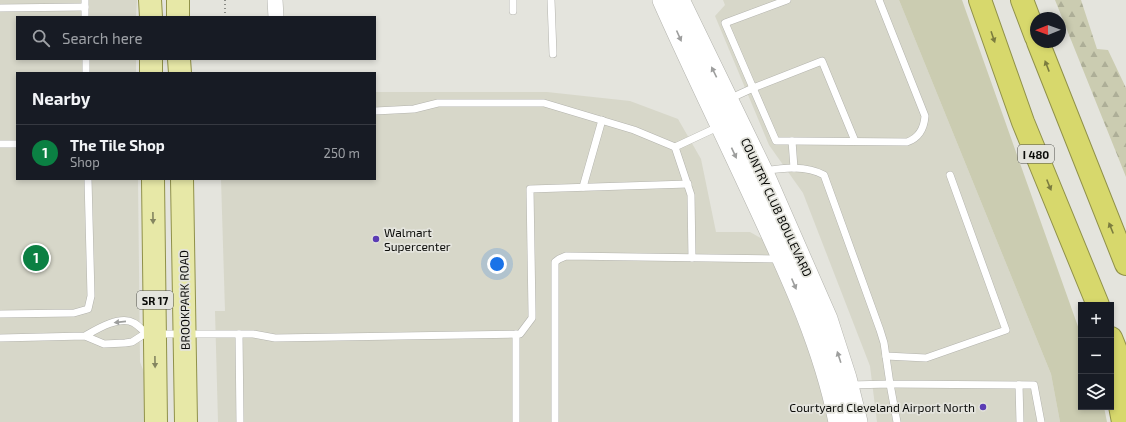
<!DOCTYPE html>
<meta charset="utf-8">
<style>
:root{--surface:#171b24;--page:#20242c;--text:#f1f3f6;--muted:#9ea1a6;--line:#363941;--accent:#0b8043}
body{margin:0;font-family:"Exo 2",sans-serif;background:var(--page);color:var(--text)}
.controls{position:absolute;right:12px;bottom:12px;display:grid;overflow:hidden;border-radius:0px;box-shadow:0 2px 6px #0003}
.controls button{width:36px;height:36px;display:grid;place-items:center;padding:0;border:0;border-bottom:1px solid var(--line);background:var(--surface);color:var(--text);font:20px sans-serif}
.compass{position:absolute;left:1030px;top:12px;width:36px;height:36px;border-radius:50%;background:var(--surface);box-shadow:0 2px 6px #0003;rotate:269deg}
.you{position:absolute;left:497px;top:264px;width:14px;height:14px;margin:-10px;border:3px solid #fff;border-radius:50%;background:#1a73e8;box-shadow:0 0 0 6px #1a73e833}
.badge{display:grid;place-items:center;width:26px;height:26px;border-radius:50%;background:var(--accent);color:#fff;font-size:13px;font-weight:700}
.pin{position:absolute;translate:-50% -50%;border:2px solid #fff;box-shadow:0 1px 4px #0006}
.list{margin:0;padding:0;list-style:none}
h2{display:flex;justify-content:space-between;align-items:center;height:52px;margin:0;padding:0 16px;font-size:17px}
h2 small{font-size:13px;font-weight:400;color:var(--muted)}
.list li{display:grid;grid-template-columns:26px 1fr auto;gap:12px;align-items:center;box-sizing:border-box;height:56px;padding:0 16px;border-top:1px solid var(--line)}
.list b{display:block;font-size:15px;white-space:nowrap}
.list p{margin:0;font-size:13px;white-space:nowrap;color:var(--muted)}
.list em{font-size:13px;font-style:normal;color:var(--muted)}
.icon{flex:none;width:22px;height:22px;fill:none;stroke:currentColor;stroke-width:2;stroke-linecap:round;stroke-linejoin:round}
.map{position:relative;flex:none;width:1126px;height:422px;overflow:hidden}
.search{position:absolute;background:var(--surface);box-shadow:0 2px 6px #0003;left:16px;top:16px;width:360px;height:44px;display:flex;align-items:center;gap:10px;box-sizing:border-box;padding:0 14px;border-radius:0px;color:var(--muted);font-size:15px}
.panel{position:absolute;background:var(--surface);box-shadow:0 2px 6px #0003;left:16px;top:72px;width:360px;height:108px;border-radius:0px}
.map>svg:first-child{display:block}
</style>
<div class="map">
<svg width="1126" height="422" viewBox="0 0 1126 422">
<defs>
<pattern id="forest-firs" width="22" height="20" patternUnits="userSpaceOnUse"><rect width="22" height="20" fill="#cbccb1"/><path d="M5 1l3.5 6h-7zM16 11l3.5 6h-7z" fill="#adae97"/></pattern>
</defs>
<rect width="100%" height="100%" fill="#e4e4dd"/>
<g fill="#d7d7c9">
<path d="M0,0H137L136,17H17V59H136V73H17V179H138L140,362L147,380V422H0Z"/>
<path d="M723,0H899L1051,374L1060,422H877L870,366L803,193L769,145L715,16L725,5Z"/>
<path d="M375,92H547L630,101L678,119L701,159L716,232H750L766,241L820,380L831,422H218L215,311H225L221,179H375Z"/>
</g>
<path fill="#cbccb1" d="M899,0H962L1081,335V407H1104L1107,422H1060L1051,374Z"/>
<path fill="url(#forest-firs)" d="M1055,0H1081L1097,49L1108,50L1126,88V177Z"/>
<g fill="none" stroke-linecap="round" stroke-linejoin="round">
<g stroke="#b3b3ad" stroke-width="8">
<g id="lane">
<path d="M85,0V17"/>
<path d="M513,0V11"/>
<path d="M551,0L553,54"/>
<path d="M787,0L725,23L753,88L822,61L855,141"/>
<path d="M0,8L85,7"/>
<path d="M86,59V73"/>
<path d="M729,99L753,88L776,141H792L794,168"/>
<path d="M375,111L414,109L438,103H544L634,130L675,147"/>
<path d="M792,141L907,142C919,138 924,129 925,116L879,0"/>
<path d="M0,144H17"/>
<path d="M764,171C783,168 806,165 824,175L880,330L884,343L890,384L1034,385L1041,422"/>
<path d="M583,187L602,120"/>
<path d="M692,258L691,195L675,147L720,126"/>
<path d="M0,314L74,313L88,309L91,296L88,179"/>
<path d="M156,334H253L275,338L520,334L532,318V312L530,189L688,184"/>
<path d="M239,334L240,422"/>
<path d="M516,334V422"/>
<path d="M0,338L85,336L104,344L125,343L132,342L146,333C142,330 138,325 134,323C120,315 97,329 85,336"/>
<path d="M886,356L926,358L1006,330L950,175"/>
<path d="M850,385L890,384L897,422"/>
<path d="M1019,385L1020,422"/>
<path d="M555,422V262L559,259L566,256L779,259"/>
</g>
</g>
<g stroke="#b3b3ad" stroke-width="16">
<path id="street" d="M275,0L276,17"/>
</g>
<g stroke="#b3b3ad" stroke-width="22">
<g id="secondary">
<path d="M663,0C694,70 728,139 760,209C792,278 824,347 839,422"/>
<path d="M679,0L764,175L827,319L846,378L857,422"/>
</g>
</g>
<g stroke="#909149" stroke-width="24">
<g id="primary">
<path d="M150,0L151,17"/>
<path d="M178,0V17"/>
<path d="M151,59V73"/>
<path d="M179,59L180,73"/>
<path d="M153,179L156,422"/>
<path d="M182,179L186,422"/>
</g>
</g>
<g stroke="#909149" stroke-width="24">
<g id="highway">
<path d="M980,0L1023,122L1098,305"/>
<path d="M1022,0L1036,37"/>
<path d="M1038,42L1126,264"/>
<path d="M1111,338L1124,370"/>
<path d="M1111,358L1123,422"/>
</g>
</g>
<g stroke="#8a8b85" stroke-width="2" stroke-dasharray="1 3" stroke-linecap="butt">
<path d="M225,0V17"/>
<path d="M226,59V63"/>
</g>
<use href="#lane" stroke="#fff" stroke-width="7"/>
<use href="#street" stroke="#fff" stroke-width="15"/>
<use href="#secondary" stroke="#fff" stroke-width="21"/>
<use href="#primary" stroke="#e7e8a7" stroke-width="22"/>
<use href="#highway" stroke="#d7d86c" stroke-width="22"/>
</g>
<defs><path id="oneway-solid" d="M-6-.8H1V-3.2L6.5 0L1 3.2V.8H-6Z"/></defs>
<g fill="#9d9e9d">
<use href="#oneway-solid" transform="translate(679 36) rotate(66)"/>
<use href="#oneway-solid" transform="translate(714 72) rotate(-116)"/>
<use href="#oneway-solid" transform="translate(734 153) rotate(65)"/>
<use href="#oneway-solid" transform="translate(794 284) rotate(67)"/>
<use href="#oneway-solid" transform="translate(120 322) rotate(174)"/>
<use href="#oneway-solid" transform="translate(839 357) rotate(-108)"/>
</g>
<g fill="#7b7c3f">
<use href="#oneway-solid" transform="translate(993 37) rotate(71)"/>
<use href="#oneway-solid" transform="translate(1047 66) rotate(-111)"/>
<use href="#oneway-solid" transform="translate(1049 185) rotate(68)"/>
<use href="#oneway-solid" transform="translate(1111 228) rotate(-112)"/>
</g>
<g fill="#848560">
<use href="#oneway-solid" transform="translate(153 218) rotate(89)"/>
<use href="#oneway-solid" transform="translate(155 362) rotate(89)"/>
</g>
<g fill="#5b3cb4" stroke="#e4e4dd" stroke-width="1.5">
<circle cx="376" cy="239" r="4"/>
<circle cx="983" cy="407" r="4"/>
</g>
<g text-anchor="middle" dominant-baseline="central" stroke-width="3.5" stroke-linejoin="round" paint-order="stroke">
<g fill="#e4e4dd" stroke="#4c4d49" stroke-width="1">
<rect x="1018" y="145" width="36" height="18" rx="3"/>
<rect x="137" y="291" width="36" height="18" rx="3"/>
</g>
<g font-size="11" font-weight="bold" fill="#0b0c09">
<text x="1036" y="154">I 480</text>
<text x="155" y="300">SR 17</text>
</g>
<g font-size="12" fill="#0b0c09" stroke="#e4e4dd">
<text transform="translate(777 207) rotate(65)">COUNTRY CLUB BOULEVARD</text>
<text transform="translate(184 300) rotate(-91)">BROOKPARK ROAD</text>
</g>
<g font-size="12" fill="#0b0c09" stroke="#e4e4dd" text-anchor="start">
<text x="384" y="232">Walmart<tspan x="384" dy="14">Supercenter</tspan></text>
<text x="975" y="407" text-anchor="end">Courtyard Cleveland Airport North</text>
</g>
</g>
</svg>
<div class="controls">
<button>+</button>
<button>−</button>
<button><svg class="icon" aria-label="layers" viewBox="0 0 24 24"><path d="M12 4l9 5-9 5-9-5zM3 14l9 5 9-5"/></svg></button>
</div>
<svg class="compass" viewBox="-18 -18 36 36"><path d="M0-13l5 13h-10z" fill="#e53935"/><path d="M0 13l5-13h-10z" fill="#9ea1a6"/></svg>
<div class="you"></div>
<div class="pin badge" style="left:36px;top:258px">1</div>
<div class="search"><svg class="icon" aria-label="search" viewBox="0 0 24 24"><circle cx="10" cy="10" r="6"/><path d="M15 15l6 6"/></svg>Search here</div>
<section class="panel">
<h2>Nearby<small></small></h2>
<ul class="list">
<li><span class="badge">1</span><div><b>The Tile Shop</b><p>Shop</p></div><em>250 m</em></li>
</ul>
</section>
</div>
